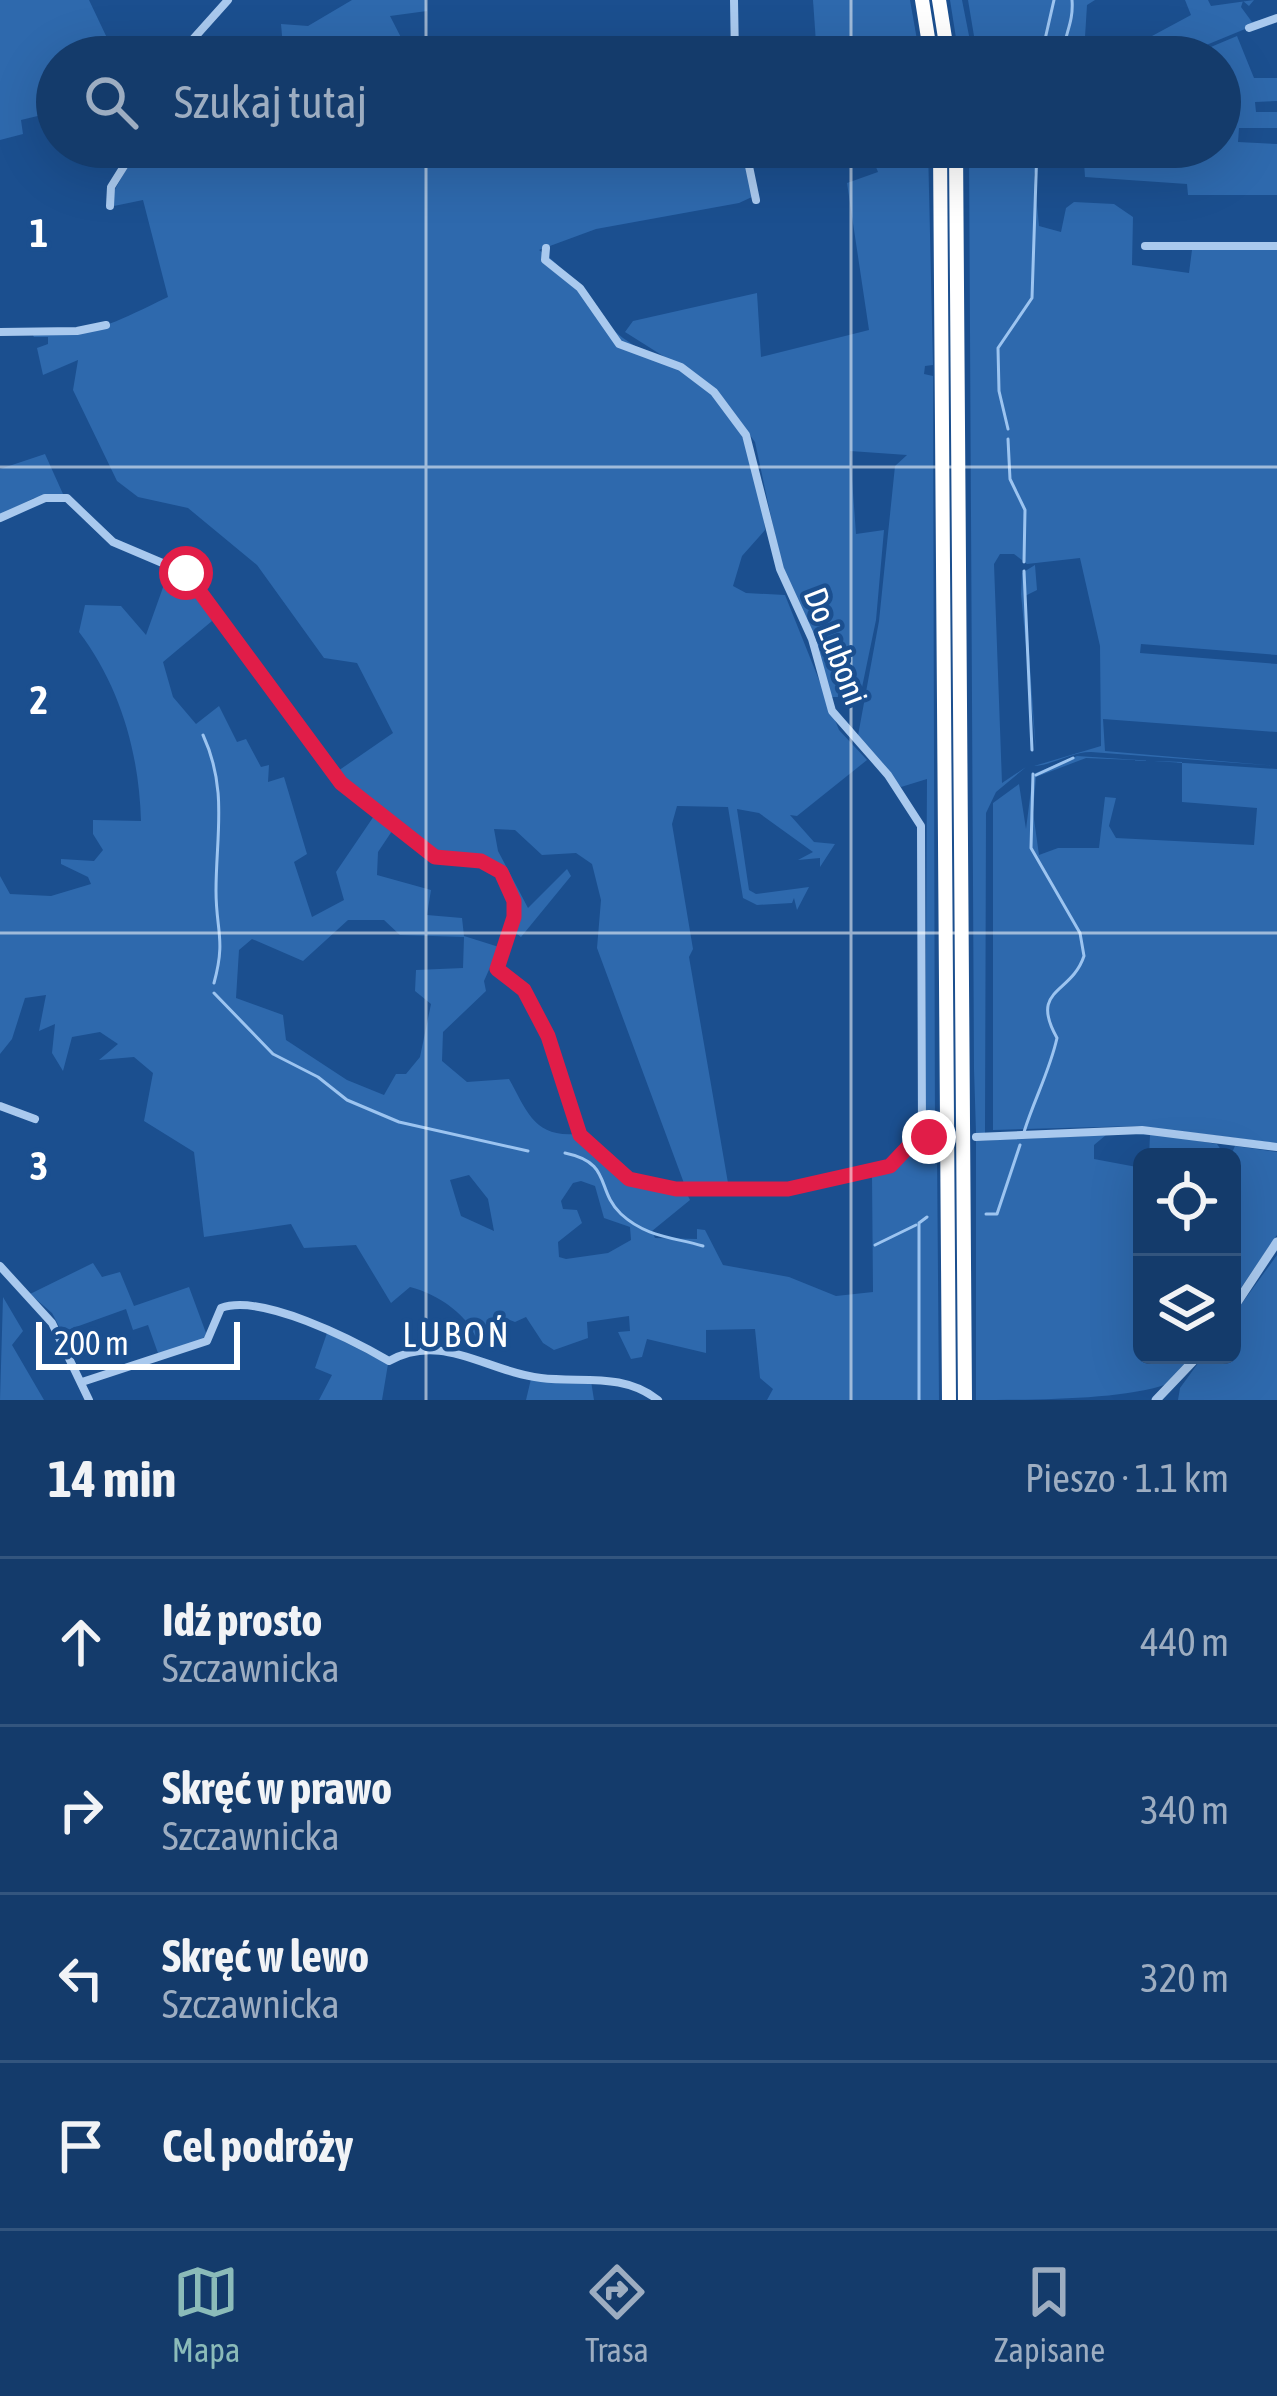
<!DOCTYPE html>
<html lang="pl">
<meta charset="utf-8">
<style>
:root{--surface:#143b6b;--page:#214673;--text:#f1f3f6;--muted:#9dadc1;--line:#33557e;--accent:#8bbbb9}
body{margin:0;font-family:"Asap Condensed",sans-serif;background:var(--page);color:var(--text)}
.controls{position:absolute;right:36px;bottom:36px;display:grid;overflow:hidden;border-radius:18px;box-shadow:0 12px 48px #0002}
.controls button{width:108px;height:108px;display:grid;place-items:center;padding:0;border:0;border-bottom:3px solid var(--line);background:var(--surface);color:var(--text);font:60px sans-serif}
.scale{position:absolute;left:36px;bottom:30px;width:204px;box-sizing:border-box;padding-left:12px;border:6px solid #fff;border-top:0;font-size:33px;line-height:42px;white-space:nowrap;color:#fff;-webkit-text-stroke:9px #1b4f8f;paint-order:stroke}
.stop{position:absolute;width:36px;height:36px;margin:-27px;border:9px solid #e11d48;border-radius:50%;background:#fff}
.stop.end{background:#e11d48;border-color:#fff;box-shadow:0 3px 12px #0008}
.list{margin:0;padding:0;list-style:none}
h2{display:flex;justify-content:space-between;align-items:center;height:156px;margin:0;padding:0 48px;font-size:51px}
h2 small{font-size:39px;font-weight:400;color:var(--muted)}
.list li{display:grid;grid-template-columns:78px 1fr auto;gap:36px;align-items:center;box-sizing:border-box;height:168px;padding:0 48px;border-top:3px solid var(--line)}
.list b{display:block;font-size:45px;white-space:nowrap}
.list p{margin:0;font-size:39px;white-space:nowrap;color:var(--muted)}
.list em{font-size:39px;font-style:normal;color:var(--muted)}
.icon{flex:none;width:66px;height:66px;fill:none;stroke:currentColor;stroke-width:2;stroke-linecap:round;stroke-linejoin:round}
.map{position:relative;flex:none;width:1277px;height:1400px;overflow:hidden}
.search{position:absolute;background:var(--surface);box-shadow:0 12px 48px #0002;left:36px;right:36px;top:36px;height:132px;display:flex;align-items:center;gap:30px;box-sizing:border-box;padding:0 42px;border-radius:66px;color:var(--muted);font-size:45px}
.sheet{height:828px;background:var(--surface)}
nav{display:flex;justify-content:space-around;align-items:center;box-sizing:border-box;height:168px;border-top:3px solid var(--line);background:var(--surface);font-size:33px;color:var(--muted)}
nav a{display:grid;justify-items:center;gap:6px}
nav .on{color:var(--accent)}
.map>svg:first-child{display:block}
</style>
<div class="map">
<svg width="1277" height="1400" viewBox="0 0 1277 1400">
<rect width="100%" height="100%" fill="#1b4f8f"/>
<g fill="#2e69ad" fill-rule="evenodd">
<path d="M0,0H89L108,40L79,57H57V101L49,103L50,113L21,120L23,134L0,140Z"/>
<path d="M352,0H426L427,11L390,16L411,57H254L283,47L281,24L308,26Z"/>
<path d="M813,0H910L920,57H817Z"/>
<path d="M950,0H962L973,56L983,43L974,36L968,0H1095L1087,5L1085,37L1064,41V57H959Z"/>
<path d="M1185,0H1208L1211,6L1254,0L1249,6L1243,1L1241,7L1252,22L1277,16L1177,57H1113L1191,15Z"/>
<path d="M1237,36L1254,78H1277V101L1255,102L1256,112H1277V128H1239L1238,142L1277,144V195H1188L1187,184L1085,177L1083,147H1220V57H1187Z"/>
<path d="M139,147H742L752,197L739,203L596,229L539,250C574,273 591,313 623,338C646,355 674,364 697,381C743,416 762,473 765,530L742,556L733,586L746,593L785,595L839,730L867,760L797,816L790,815L814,842L835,844L820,867V858L798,860L813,852L759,813L737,809L749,890L756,894L809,887L797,910L794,898L792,903L757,905L743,898L728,807L677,806L672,824L693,949L689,957L728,1183L685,1186L597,948L601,900L592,864L576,853L542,855L515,830L494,829L498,851L528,908L567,869L571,876L521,937L512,930L516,901L492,859L436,855L335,773L393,733L357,663L324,658L257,565L188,508L138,497L117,481L73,390L78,360L43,375L37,348L48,344V337H34L30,331C98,335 109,325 168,297L143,200L114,206V191Z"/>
<path d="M868,147H928L933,365L925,366L924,374L933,376L935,1132L925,1128V1120L927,779L901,787L857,741L879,621L895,466L907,455L850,451L856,534L884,530L876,620L860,697H831L782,568L755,442L717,390L625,332L633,321L757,293L761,357L869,330L847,183L878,172Z"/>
<path d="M969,147H1055L1057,156H1039L1034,175L1039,226L1061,232L1066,208L1074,202L1114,204L1133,217L1132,265L1189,273L1192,250L1277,248V655L1141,644L1140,653L1277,664V732L1103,719L1105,751L1277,766L1091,752C1071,752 1053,765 1034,766L1101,746L1100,646L1080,558L1027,564L1014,554H1000L994,564L1002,783L1026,767L996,792L986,813L985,1133H976L974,1069Z"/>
<path d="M45,454L63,494L34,498L0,515V469Z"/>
<path d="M171,565L190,580L212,621L163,662L173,697L196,724L219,706L237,742L246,739L261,767L269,765L268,782L284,777L307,854L294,862L312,917L344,900L336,872L376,813L394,828L378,852L377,875L431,890L427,915L462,918L464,936L499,947L484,981L486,991L443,1032L442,1061L467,1082L509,1079C527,1111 534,1137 575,1134L621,1180L686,1192L690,1200L652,1231L655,1238L697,1239V1229L705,1230L723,1265L789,1277L836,1296L873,1292L872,1175C895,1169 905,1150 927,1143V1150H937L939,1400H767L773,1389L760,1378L755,1329L706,1330V1353L647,1339L642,1357L631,1359L618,1332L630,1331L629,1316L587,1322L588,1338L554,1350L543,1343L526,1317L515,1322L502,1317L490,1321L478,1344C471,1316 438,1294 410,1287L391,1303L356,1245L304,1248L291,1224L204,1237L194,1152L144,1121L153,1073L134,1057L99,1060L118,1044L100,1032L72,1037L63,1071L52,1053L55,1024L39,1031L46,995L25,998L12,1039L0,1054V876L10,894L51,896L91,884L88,877L61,864V859L94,861L103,850L93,834V820L141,821C139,752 120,686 79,632L85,605L121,606L146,635ZM348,920H384L400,935L464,937L463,968L416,970L415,991L431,1004L420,1057L406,1074H396L384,1095L347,1080L286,1040L283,1015L236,998L239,950L252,939L303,961ZM469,1175L488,1199L494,1231L461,1216L450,1180ZM581,1181L595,1186L604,1218L630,1227L631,1240L608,1253L566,1259L559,1257L558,1242L582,1223L577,1210L563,1209L561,1201L573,1183Z"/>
<path d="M1035,565L1037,590L1025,596L1036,752L1021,594L1022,573Z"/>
<path d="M1077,756L1277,769V1143L1137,1126L993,1130V803L1019,784L1026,829L1033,774ZM1086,758L1182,762V802L1257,808L1254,845L1116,838L1109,826L1116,798L1105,797L1099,848H1058L1039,855L1033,812L1036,777Z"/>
<path d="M1121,1133H1151L1217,1144L1226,1157H1149L1150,1135Z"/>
<path d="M1106,1135L1094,1145V1159L1142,1168V1355H1193C1185,1365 1177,1376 1167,1384C1125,1400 1026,1400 976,1400V1141Z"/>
<path d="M1235,1146L1277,1152V1235L1232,1301L1230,1157Z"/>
<path d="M1277,1255V1400H1178L1180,1388L1204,1355H1232V1317Z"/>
<path d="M93,1263L102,1277L120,1272L134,1306L189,1287L206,1333L204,1341L159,1356L148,1325L133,1330L126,1309L62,1332L52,1313L30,1294Z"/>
<path d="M3,1297L23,1331L12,1345L44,1400H0Z"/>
<path d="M327,1333L388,1364L382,1400H319L332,1375L315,1368Z"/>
<path d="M531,1379L591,1381L594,1400H526Z"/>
</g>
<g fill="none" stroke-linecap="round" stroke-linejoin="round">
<g stroke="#9cc4f0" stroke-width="3">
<path d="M1041,57L1054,0"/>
<path d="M1063,57C1063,36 1074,24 1072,0"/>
<path d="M1008,429L999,391L998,348L1032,298L1037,147"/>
<path d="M1008,439L1010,479L1025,510L1024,562"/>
<path d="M1024,571L1032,750"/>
<path d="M203,735C228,789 216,835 216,891C216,931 226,939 214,983"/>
<path d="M1036,775L1073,758"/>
<path d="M214,993L273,1054L318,1077L347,1100L399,1122L528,1151"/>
<path d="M1024,1132C1034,1100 1050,1070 1057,1038C1029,988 1071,995 1084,956L1080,933L1031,848L1033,774"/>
<path d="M565,1153C613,1163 595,1189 621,1214C646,1237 672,1237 703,1246"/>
<path d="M986,1214H997L1020,1145"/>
<path d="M875,1245L916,1225"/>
<path d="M919,1400V1223L927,1217"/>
</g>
<g stroke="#a9c9ee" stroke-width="8">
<path d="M734,0L735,57"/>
<path d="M1249,28L1277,18"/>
<path d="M177,57L228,0"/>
<path d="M745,147L756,200"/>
<path d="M110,206L111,187L136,147"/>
<path d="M1145,246H1277"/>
<path d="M546,248L545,260L580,288L619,344L681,367L714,392L746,435L780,569L812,639L832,711L888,775L921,826L922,1137"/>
<path d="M0,332L77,331L106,325"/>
<path d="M0,518L45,498H67L113,542L186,573L341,783L435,857L481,861L501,872L514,901V917L497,969L524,990L548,1036L580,1135L629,1179L675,1189L798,1187L883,1169L922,1137H935"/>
<path d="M0,1106L35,1119"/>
<path d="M976,1137L1142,1130L1277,1147"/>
<path d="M0,1266L52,1323L89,1400"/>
<path d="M82,1382L207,1341L221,1308C261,1293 353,1340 389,1361C442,1331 487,1372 541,1378C581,1383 623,1372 658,1400"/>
</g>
<g stroke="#a9c9ee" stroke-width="9">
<path d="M1232,1310L1277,1242"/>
<path d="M1156,1400L1199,1355"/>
</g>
<g stroke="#fff" stroke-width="14">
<path d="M922,0L931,57"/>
<path d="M939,0L948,57"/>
<path d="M940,147L949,1400"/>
<path d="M956,147L965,1400"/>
</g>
</g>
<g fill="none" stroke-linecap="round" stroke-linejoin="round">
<path stroke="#e11d48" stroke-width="15" d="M186,573L341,783L435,857L481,861L501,872L514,901V917L497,969L524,990L548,1036L580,1135L629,1179L676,1189H788L890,1166L908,1147L929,1137"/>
</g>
<path fill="none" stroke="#fff" stroke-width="3" stroke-opacity="0.55" d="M426,0V57M851,0V57M426,147V1400M851,147V1400M0,467H1277M0,933H1277"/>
<g text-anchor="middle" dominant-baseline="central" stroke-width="9" stroke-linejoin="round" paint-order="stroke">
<g font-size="33" fill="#fff" stroke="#1b4f8f">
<text transform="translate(836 646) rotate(69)">Do Luboni</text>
</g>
<g font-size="36" letter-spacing="3" fill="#fff" stroke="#1b4f8f">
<text x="457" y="1334">LUBOŃ</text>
</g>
</g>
<g font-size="39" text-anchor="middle" font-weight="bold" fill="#fff" stroke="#1b4f8f" stroke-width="9" stroke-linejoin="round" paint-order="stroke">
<text x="39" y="247">1</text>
<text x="39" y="714">2</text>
<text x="39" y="1180">3</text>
</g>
</svg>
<div class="controls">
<button><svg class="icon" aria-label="locate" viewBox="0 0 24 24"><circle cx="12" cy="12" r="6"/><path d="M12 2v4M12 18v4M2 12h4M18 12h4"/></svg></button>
<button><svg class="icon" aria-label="layers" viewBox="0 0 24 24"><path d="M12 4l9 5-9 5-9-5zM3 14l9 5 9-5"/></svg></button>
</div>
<div class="scale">200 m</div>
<div class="stop" style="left:186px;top:573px"></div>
<div class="stop end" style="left:929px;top:1137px"></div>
<div class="search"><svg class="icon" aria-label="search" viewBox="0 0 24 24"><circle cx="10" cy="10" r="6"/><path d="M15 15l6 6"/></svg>Szukaj tutaj</div>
</div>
<section class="sheet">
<h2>14 min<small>Pieszo · 1.1 km</small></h2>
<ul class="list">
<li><svg class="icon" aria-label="ahead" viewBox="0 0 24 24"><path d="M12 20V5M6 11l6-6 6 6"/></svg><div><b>Idź prosto</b><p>Szczawnicka</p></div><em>440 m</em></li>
<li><svg class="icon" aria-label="right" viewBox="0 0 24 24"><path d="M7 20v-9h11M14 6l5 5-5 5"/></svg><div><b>Skręć w prawo</b><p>Szczawnicka</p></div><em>340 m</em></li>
<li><svg class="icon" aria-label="left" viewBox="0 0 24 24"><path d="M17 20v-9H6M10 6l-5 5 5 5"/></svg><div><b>Skręć w lewo</b><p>Szczawnicka</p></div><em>320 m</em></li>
<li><svg class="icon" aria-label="arrive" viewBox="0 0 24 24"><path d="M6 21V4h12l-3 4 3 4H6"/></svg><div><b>Cel podróży</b></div></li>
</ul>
</section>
<nav>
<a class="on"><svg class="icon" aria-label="map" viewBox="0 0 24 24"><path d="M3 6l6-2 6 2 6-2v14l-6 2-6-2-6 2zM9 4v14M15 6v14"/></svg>Mapa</a>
<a><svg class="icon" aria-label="directions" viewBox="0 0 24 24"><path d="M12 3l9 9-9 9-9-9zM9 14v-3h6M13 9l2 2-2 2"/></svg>Trasa</a>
<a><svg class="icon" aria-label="saved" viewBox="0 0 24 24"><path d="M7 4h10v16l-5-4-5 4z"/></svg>Zapisane</a>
</nav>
